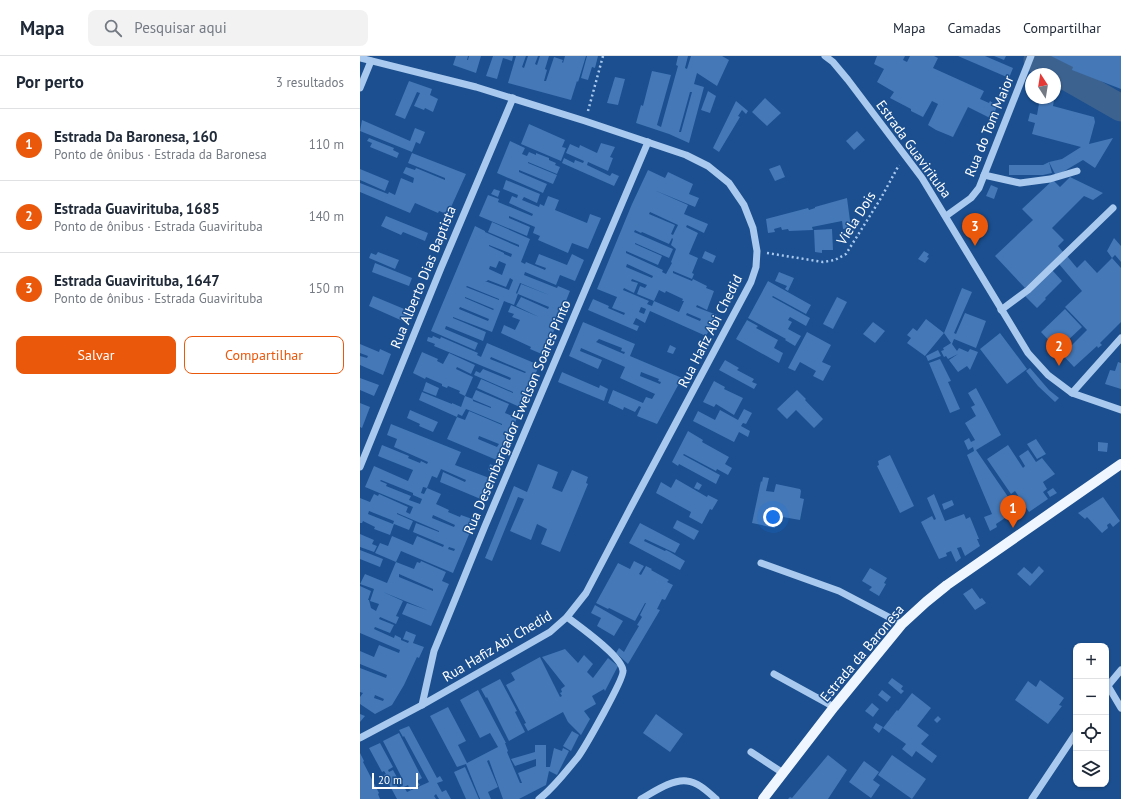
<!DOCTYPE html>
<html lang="pt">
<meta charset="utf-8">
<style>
:root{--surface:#fff;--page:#f2f2f3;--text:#1f2937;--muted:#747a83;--line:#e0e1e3;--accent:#ea580c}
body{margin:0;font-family:"PT Sans",sans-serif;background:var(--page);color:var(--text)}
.controls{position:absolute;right:12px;bottom:12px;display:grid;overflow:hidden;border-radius:8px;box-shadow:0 1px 3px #0004}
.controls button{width:36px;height:36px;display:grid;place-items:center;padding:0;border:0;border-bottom:1px solid var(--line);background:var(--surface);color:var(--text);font:20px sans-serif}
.compass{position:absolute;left:665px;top:12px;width:36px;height:36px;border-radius:50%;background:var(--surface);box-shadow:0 1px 3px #0004;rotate:348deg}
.scale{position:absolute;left:12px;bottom:10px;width:46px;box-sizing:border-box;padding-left:4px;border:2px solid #fff;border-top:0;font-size:11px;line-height:14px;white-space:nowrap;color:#fff;-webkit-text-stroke:3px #1b4f8f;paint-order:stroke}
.you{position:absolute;left:413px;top:461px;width:14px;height:14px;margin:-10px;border:3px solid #fff;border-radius:50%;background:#1a73e8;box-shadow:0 0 0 6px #1a73e833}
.badge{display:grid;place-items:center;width:26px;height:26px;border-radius:50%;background:var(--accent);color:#fff;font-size:13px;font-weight:700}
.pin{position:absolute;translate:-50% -33px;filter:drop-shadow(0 1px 2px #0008)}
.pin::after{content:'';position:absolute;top:21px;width:14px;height:12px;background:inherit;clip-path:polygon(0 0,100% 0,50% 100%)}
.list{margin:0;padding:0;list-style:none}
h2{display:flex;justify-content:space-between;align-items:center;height:52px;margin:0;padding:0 16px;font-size:17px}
h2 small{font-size:13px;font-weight:400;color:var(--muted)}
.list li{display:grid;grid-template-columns:26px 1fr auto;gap:12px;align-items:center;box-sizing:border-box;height:72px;padding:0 16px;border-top:1px solid var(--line)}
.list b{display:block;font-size:15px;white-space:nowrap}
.list p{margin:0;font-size:13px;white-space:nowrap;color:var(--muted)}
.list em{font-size:13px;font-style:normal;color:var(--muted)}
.actions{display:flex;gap:8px;padding:12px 16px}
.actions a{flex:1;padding:9px 0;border:1px solid var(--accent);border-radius:8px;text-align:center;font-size:14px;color:var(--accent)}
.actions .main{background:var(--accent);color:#fff}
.icon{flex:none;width:22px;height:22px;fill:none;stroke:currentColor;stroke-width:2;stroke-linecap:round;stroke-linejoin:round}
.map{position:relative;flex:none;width:761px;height:743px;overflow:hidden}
header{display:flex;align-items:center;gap:24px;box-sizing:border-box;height:56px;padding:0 20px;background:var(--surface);border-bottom:1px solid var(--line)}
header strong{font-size:19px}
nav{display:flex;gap:22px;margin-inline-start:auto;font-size:14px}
.search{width:280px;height:36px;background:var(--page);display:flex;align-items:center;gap:10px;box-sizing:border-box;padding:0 14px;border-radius:8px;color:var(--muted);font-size:15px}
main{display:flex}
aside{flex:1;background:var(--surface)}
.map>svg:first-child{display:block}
</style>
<header>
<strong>Mapa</strong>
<div class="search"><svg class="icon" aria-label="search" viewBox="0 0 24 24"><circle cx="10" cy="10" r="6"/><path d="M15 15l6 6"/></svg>Pesquisar aqui</div>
<nav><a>Mapa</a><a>Camadas</a><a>Compartilhar</a></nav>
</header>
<main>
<aside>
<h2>Por perto<small>3 resultados</small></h2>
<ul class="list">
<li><span class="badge">1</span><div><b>Estrada Da Baronesa, 160</b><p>Ponto de ônibus · Estrada da Baronesa</p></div><em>110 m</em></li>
<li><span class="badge">2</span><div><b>Estrada Guavirituba, 1685</b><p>Ponto de ônibus · Estrada Guavirituba</p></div><em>140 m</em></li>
<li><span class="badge">3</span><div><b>Estrada Guavirituba, 1647</b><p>Ponto de ônibus · Estrada Guavirituba</p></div><em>150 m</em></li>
</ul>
<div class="actions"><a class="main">Salvar</a><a>Compartilhar</a></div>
</aside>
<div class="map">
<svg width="761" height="743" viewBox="0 0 761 743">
<rect width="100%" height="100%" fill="#1b4f8f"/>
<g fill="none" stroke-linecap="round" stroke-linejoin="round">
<path stroke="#3c6290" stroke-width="27" d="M677,4L761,52"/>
</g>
<g fill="#4478b7" fill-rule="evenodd">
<path d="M96,0H108L107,4H108L109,0H121L116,17L93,9Z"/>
<path d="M133,0H153L152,5L143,2L137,23L126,20Z"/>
<path d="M156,0H166L162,11L164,12L168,0H178L175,8L177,9L180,0H189L185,13L187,14L184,25H186L194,1L203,4L202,6L203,7L205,0H226L218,26L217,25L211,44L148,27Z"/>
<path d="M227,0H238L235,12L232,11L228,24L221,22Z"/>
<path d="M318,0H328L325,12L327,13L331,0H362L369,4L357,30L337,17L334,28L344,31L329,87L309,78L276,67L281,49L283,50L292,15L311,19L297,69L301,71L318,10L316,9ZM330,36H332L321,76H319Z"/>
<path d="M517,0H545L543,4L547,6L550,0H574L578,2L573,12L624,35L620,43L629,47L630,45L637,50L632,63L608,51L593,81L576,74L568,69L578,48L572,45L563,61L551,55V53L530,42L534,36L517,26L524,13L514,8Z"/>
<path d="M598,0H625L653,12L649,22Z"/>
<path d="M634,0H646L644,4Z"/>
<path d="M691,0H761V33L712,14L713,11Z"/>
<path d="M255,21L265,23L258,49L247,47Z"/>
<path d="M49,25L72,33L70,39L78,43L73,56L65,52L64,54L54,50L60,37L57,36L45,63L35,59Z"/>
<path d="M348,35L356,40L350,57L341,54Z"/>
<path d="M405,42L421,57L407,70L392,56Z"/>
<path d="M680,42H691L694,44L693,50L734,61L735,66L729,88L753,82L735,112L723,104L696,120L689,106L702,103L721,91L672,78L675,67L668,65L670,57L677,59Z"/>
<path d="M376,45L388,55L386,58L382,54L378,60L380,61L359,96L353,92Z"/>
<path d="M2,64L50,85L55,72L65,76L60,88L56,86L52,96L0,75Z"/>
<path d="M169,68L205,84L202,91L206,92L201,105L161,88Z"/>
<path d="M497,75L505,84L494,94L486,85Z"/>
<path d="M9,82L34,92L33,94L39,97L37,102L10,91L12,87L7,85Z"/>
<path d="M150,85L165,92L162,98L167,100L169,96L176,99V97L189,102V104L196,107L195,109L200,111L197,118L168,106V107L197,119L193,128L159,114V116L187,128L183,137L137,117Z"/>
<path d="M241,87L255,91L250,101L253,102L248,115L228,106L227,109L250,120L252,117L259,120L254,130L202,107L204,102L214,107L215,104L223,107L224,105L206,97L210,88L219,92L220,89L237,97Z"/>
<path d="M52,97L106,118L87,160L83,159L84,157L79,155L78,157L55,147L50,157L0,136V127L28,138L29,136L35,139L41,122L53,127L54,122L43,117L46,111L55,114L56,112L85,124V122L48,107Z"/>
<path d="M689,106L692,117L683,119H649V109H683Z"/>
<path d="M420,109L425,121L415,125L409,113Z"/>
<path d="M0,113L29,125L25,135L0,124Z"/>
<path d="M288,114L305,122L308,116L333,128L329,138L339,142L335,151L294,134L328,149L324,158L348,168L344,177L327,169L326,171L338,177L329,198L338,202L332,217L334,218L332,223L313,215V217L332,225L333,223L347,230L346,232L354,235L347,254L337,249L336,251L357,259L346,280L290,255L285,267L276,262L273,268L279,270L277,275L228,254L233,243L249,250L248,252L264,259L265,257L252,252L257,241L237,233L272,148ZM290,156L318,169L313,179L311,178L315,169L289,158ZM275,174L281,177L282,176L309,188L312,182L313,183L311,189L316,193L311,206L312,207L306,218L302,216L303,214L266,197V195L298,209L302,200L275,188V187L309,202L313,193L274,176ZM267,208L293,220L292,222L266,211ZM272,223L287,229L285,232L280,230L277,238L294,245L299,234L305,237L306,235L323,243L322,245H324L319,256L294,245L292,250L287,248L289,245L263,234L264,232L274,237L278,227L271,225ZM281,251L286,253L284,258L279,256ZM327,257L341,263L340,265L326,259Z"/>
<path d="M710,121L743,137L733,144L724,140L692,172L704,184L698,190L703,196L665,232L635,200L673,164L662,153L693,124L700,131Z"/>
<path d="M146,124L180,138L177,147L164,141L162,144L179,151L180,148L184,150L188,140L199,144L195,154L227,167L230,158L241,162L228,193L212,187L208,197L178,184L180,180L173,177L175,171L149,160V162L170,171L167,180L119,160L128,139L139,143L138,146L172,160L173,158L149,147L152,140L157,142L158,139L143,133Z"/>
<path d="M631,129L638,132L634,143L626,140Z"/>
<path d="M134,133L140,135L138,141L131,138Z"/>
<path d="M487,142L491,172L483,173L482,165L452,171L453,174L429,175L428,173L422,174L421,171L414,173L415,176L408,177L406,163L448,152L449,154L455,152V151Z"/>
<path d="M26,160L68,177L65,185L43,176L41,179L21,170Z"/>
<path d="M132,166L170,183L161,206L165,208L166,206L185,214L186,212L175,208L179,198L207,209L212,198L224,204L215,225L200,219L196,229L165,216L164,219L197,232L198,230L210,235L184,299L170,293L171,291L141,277L144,269L155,274L160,264L152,261L154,258L148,256L151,249L179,261L156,250L161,241L188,253L189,251L158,238L154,249L144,245L132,276L93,261V262L126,276L123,285L86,270L85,273L118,287L115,294L71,275L115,170L125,175V176L159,191V189L128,176ZM129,189L152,198L151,201L144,198V197L129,190ZM139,205L146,208L142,219L129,213L130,210L136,212ZM150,222L153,224L149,234L125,225H127L128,224L146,231ZM160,227L189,239L161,228L157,238L156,237ZM107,230L139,243V244L106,231ZM105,241L134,253L133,254L105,242ZM100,251L129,263L128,265L99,253Z"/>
<path d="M472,173L473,194H462V197L455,196L454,174Z"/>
<path d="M754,182L761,190V206L755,199L752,202L747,195Z"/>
<path d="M345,195L356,200L353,207L342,202Z"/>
<path d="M564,195L569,198L567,201L569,202L565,207L558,203Z"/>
<path d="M18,196L39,204L35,213L9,202L11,197L16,199Z"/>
<path d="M707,200L717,212L725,204L737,217L752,202L761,212V266L740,287L742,289L738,292L737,290L714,311L681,276L705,253L722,271L705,287L710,291L727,274L705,251L722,235L699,208Z"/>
<path d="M15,207L52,222L49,230L12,216Z"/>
<path d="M692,214L702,225L685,242L686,243L677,252L665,240Z"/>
<path d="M419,216L434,222L428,235L425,233L427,230L415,225Z"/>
<path d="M408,225L451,249L446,258L413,240L412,241L450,262L446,270L430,261L428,264L432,266L428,273L441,280L435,290L425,284L426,283L388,262Z"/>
<path d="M602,232L612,236L594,277L596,278L605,257L626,265L616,292L594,283L592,288L597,295L599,292L608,296L610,293L618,296L610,314L607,310L598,316L589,304L598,298L588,303L586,300L584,301L581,295L584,294L583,292L591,287L584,277L565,300L547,287L551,282L547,279L553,272L557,275L566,263L584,277Z"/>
<path d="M13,240L49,255L45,266L9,250Z"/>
<path d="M477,241L487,246L473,273L463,268Z"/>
<path d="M387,264L398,270L396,272L418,284L414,292L423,297L419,307L376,283Z"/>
<path d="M223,266L275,288L270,300L322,322L297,368L277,360L281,351L279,350L275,356L264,351L263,354L248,347L253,334L283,347L286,341L292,343L295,338L260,322L265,311L221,292L220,295L242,304L238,313L209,300ZM239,283L262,292L261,295L265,296L264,298L236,286ZM281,316L299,323L298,325L301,326L300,328L280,320Z"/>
<path d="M513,266L525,275L515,287L503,278Z"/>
<path d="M447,276L471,289L462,306L471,310L463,325L453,320L456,315L440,306L435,315L428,312Z"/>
<path d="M640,277L667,313L647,328L620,293Z"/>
<path d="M73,280L80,283L81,281L118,297L117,299L121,301L127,287L179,309L162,352L117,332L121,323L153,337V336L114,319L116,315L120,317L123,313L150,324L151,322L74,290L75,288L67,285L68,281L72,282ZM131,301L166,316L165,317L130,303Z"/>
<path d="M0,288L19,296L20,293L31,298L23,319L0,309V300L7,302L8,300L0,297Z"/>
<path d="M310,289L316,292L313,298L307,296Z"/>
<path d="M578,294L581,300L568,305L566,300Z"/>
<path d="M62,296L78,303L77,305L83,308L89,297L115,309L111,318L97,311L96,313L113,321L105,340L99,337L100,335L88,330L87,332L82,330V328L66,321L65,323L53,317Z"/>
<path d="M580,303L591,325L588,326L600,353L590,357L569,307Z"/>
<path d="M365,304L379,312L377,314L394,323L392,326L397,328L394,333L359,314Z"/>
<path d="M758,306L761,307V333L745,328L750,314L755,315Z"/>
<path d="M670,312L689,334L699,342L695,346L678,330L666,315Z"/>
<path d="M202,316L239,332L240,329L248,333L244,345L198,326Z"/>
<path d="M0,322L19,329L14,340L0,334Z"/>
<path d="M354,325L365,331L364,333L383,342L374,359L356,348L354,351L343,346Z"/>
<path d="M66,326L79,332L76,340L63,335Z"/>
<path d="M616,332L641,379L616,394L657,454L636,468L637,471L630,475L624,461L632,458L607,399L614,395L613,391L608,394L604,385L609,382L611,386L615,384L605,367L616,360L611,351L615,349L608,337Z"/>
<path d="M116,334L149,348L145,357L157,362L139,405L87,383L97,361L105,364L109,355L142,369V368L106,353L102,360L98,358L97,361L59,344L62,336L92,348V347L101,351L105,340L113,343V345L131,352V351L112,343ZM119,380L139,388L137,391L118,383Z"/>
<path d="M437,334L446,343L445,344L463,363L454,372L436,354L427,363L417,353Z"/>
<path d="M0,347L10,351L2,372L0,371Z"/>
<path d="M384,353L392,357L386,368L383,367L381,370L390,375L388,381L379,376L374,386L333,365L338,355L355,364L360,354L378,364Z"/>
<path d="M50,354L78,366L73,376L59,370L60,368L47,362Z"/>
<path d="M31,368L101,396L95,409L132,423L123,444L80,426L83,416L105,426L106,424L81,413L77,422L72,420L67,432L63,431L61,437L64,438L67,432L81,438L76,448L89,454L88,456L100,461L101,459L115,464L93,517L41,495L36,506L15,497L20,487L28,490L32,480L53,489L57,480L83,491L84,489L53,476L56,467L79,476V475L37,457V458L53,465L49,474L34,468L30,479L14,473L15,471L3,465L2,467H0V442L10,446L14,438L18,440L19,438L48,451L46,456L50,458L53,451L5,431L14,410L48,425L53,414L18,400L22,389L49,400L48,402L60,407L61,405L67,408L68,406L34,391L37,383L27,379ZM21,424L53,437V439L62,443L60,448L49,444L51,440L26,430L27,428L20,425ZM9,455L34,465L33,468L8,458ZM73,459L95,469L94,471L72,462ZM89,491L95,493L94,495L88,493Z"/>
<path d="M328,375L343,384L342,386L369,401L365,408L372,412L368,419L357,413L356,415L324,398L323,399L360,419L356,428L319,408L318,410L312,406Z"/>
<path d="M676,383L686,398L677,403L667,388Z"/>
<path d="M738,386L748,387L747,396L738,395Z"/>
<path d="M648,389L663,412L665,410L659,400L668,394L676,406L682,402L695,418L683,426L687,433L683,436L688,443L669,456L655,435L651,438L627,403Z"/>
<path d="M530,399L554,450L540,457L517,410L519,409L518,405Z"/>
<path d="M130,408L137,411L134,417L128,414Z"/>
<path d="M178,408L198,416L192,432L202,436L212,414L228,421L226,427L228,428L200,496L181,488L187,473L177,468L171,484L150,475L164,443L158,441L132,505L125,502L154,430L167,436Z"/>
<path d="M403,421L409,422L406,435L414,436L416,428L440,433L441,435L440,442L444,443L440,464L417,460L415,472L392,467L401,425L402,426Z"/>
<path d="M316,423L347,441L348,439L358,444L352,454L350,453L342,468L329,461L331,456L296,437L301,426L311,432Z"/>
<path d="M337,426L342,429L339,434L334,432Z"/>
<path d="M693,432L697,437L690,441L687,436Z"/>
<path d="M574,438L585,465L604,458L606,463L610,461L619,483H617L620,490L605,500L601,491L597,492L601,502L596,506L591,495L586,497L587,500L579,503L561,466L572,460L574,464L576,463L567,442Z"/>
<path d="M743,441L760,465L753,471L750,467L747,469L748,472L742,477L727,461L725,463L718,457Z"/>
<path d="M592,444L594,449L584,454L582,448Z"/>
<path d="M317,464L339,475L334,484L313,472Z"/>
<path d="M280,467L320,488L315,497L285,483L284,485L305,495L306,494L310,496L325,505L320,514L269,487Z"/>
<path d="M0,478L14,484L12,488L17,490L14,496L0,491Z"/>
<path d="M0,494L23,503L20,511L0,503Z"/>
<path d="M61,505L86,516L82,525L89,528L71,570L42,558L47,547L67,554L23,536L43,545L36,560L39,561L36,568L20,561L19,563L34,569L30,577L15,571L14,573L34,582L35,579L41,582V584L48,587L49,585L43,583L46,575L56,579L53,587L64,591L59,602L57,601L44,629L32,649L15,658L0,648V641L3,637L0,636V612L26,622L27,619L0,608V595L14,601L19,589L39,597L40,594L0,577V530L11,535L8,544H9L11,552L16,555L19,548L10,545L14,533L0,528L5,518L27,527L36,506L54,513L57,506L60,507ZM39,518L73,533V535L39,521ZM15,639L24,643L23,645L14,642Z"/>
<path d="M274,505L284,510L279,518L281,519L286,510L292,513L291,514L309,524L307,526L313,529L305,544L302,543L297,553L300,554L268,608L256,597L259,592L264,596L270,585L279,570L277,569L282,561L280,559L286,547H285L275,565L249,552L248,553L236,547L258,507L270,513Z"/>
<path d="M679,510L684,515L670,530L657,518L664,511L672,518Z"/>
<path d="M510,512L527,522L524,527L526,528L519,540L509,534L512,531L502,525Z"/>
<path d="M612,532L620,543L622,542L626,547L615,554L603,538Z"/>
<path d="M235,549L263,565L254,580L237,570L241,562L231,557Z"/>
<path d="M205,593L218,607L224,599L233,608L227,616L233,622L248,602L258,610L245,635L244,633L232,640L236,648L224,655L230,663L221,679L208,666L203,656L168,675L164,668L166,667L146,629L155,624L151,617L180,601L200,641L202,640L200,637L202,636L201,633L205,630L182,601Z"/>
<path d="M532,622L543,630L541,633L544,635L541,638L528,627Z"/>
<path d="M140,623L157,655L155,656L165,676L149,685L127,641L126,642L121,633Z"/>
<path d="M680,624L704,642L699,649L702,650L688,668L655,644L668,625L676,631Z"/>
<path d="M118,634L146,687H145L148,695L147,696L160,727H162L158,717L176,710V703L155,710L151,703L175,696V689H186V711H190L194,692L202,695L203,692L209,695L197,719L189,715L186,729L159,743H143L129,704L127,705L138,731L128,736L131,743H120L106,708L97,711L70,660L88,651L106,685L98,689L107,707L134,693L138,691L130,677L120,682L100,644Z"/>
<path d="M522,634L531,641L527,646L518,639Z"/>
<path d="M552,637L571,652L557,670L569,679L561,688L577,700L572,707L556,695L552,701L542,693L546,688L523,672L537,654L538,655Z"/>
<path d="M512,647L519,653L513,661L505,655Z"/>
<path d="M0,658L5,660L0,666Z"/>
<path d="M296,658L323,678L310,696L283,677Z"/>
<path d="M578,660L581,663L577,667L574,664Z"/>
<path d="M516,667L523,671L519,677L513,672Z"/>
<path d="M49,670L77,722L80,720L83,725L77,727L82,736L86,734L91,743H79L76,738L74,740L76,743H37L24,719L26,718L24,715L22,716L9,692L20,687L33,711L28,714L29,716L33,714L39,725L36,727L38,732L43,729L41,725L43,724L23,685L39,677L62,722L57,725L60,729L50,734L48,729L44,731L47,736L69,726L44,680L43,681L39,674Z"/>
<path d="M212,675L219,679L211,695L203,690Z"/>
<path d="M0,697L4,705L3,706L19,737L18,738L20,743H0Z"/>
<path d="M468,699L487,714L468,743H428L430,741L432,742Z"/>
<path d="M532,699L566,723L552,743L518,719Z"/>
<path d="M504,705L519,716L513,724L520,729L511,742L489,726Z"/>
<path d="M105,711L119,743H106L94,716Z"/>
</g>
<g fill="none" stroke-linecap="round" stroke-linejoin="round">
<g stroke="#a9c9ee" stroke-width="2.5" stroke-dasharray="2 3" stroke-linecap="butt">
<path d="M228,55L243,0"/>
<path d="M407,197L463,206L475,204L486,198L521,142L539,109"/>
</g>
<g stroke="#a9c9ee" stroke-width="7">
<path d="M465,0L473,6L488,24L562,122L668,297L688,319L712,337L761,354"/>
<path d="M0,2L116,31L225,65L326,99L348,110L369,127L384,149L393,172L397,195L396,211L391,226L271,451L226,537L207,561L190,576L62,649L0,682"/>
<path d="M0,32L11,5"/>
<path d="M624,119L660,127L690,123L717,115"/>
<path d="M586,160L611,142L619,132L671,0"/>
<path d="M641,254L668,234L753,152"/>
<path d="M712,337L761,282"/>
<path d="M0,411L81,212L153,42"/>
<path d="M401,507L479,535L542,568"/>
<path d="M414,618L474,651"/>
<path d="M748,630L761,652"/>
<path d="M746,632L761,614"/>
<path d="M62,649L74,595L125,470L288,86"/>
<path d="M391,696L423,717"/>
<path d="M179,743C194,732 206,715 218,701C225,691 264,623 263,615C263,601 219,570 207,561"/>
<path d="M281,743C294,736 312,723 327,725C338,726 348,736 356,743"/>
<path d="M672,743L716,677"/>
</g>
<path stroke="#f0f6ff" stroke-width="10" d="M403,743L474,651L542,568L566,546L587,529L761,408"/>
</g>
<g text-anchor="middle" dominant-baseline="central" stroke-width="3" stroke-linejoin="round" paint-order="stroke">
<g font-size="14" fill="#fff" stroke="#1b4f8f">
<text transform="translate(629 70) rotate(-68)">Rua do Tom Maior</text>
<text transform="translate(554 93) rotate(54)">Estrada Guavirituba</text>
<text transform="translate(496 162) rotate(-58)">Viela Dois</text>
<text transform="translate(63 221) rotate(-68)">Rua Alberto Dias Baptista</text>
<text transform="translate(350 275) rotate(-63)">Rua Hafiz Abi Chedid</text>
<text transform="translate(157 361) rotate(-67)">Rua Desembargador Ewelson Soares Pinto</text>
<text transform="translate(137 590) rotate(-31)">Rua Hafiz Abi Chedid</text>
<text transform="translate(502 597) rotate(-50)">Estrada da Baronesa</text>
</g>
</g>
</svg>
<div class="controls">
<button>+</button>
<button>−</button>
<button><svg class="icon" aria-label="locate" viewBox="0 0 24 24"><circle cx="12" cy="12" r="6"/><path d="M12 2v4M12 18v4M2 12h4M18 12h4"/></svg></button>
<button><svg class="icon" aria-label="layers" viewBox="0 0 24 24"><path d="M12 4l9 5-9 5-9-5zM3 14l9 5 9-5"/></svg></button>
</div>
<svg class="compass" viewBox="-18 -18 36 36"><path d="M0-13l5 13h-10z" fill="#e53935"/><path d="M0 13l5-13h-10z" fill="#747a83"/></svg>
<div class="scale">20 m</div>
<div class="you"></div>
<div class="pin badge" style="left:653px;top:472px">1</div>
<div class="pin badge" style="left:699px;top:310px">2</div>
<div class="pin badge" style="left:615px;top:190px">3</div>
</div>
</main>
